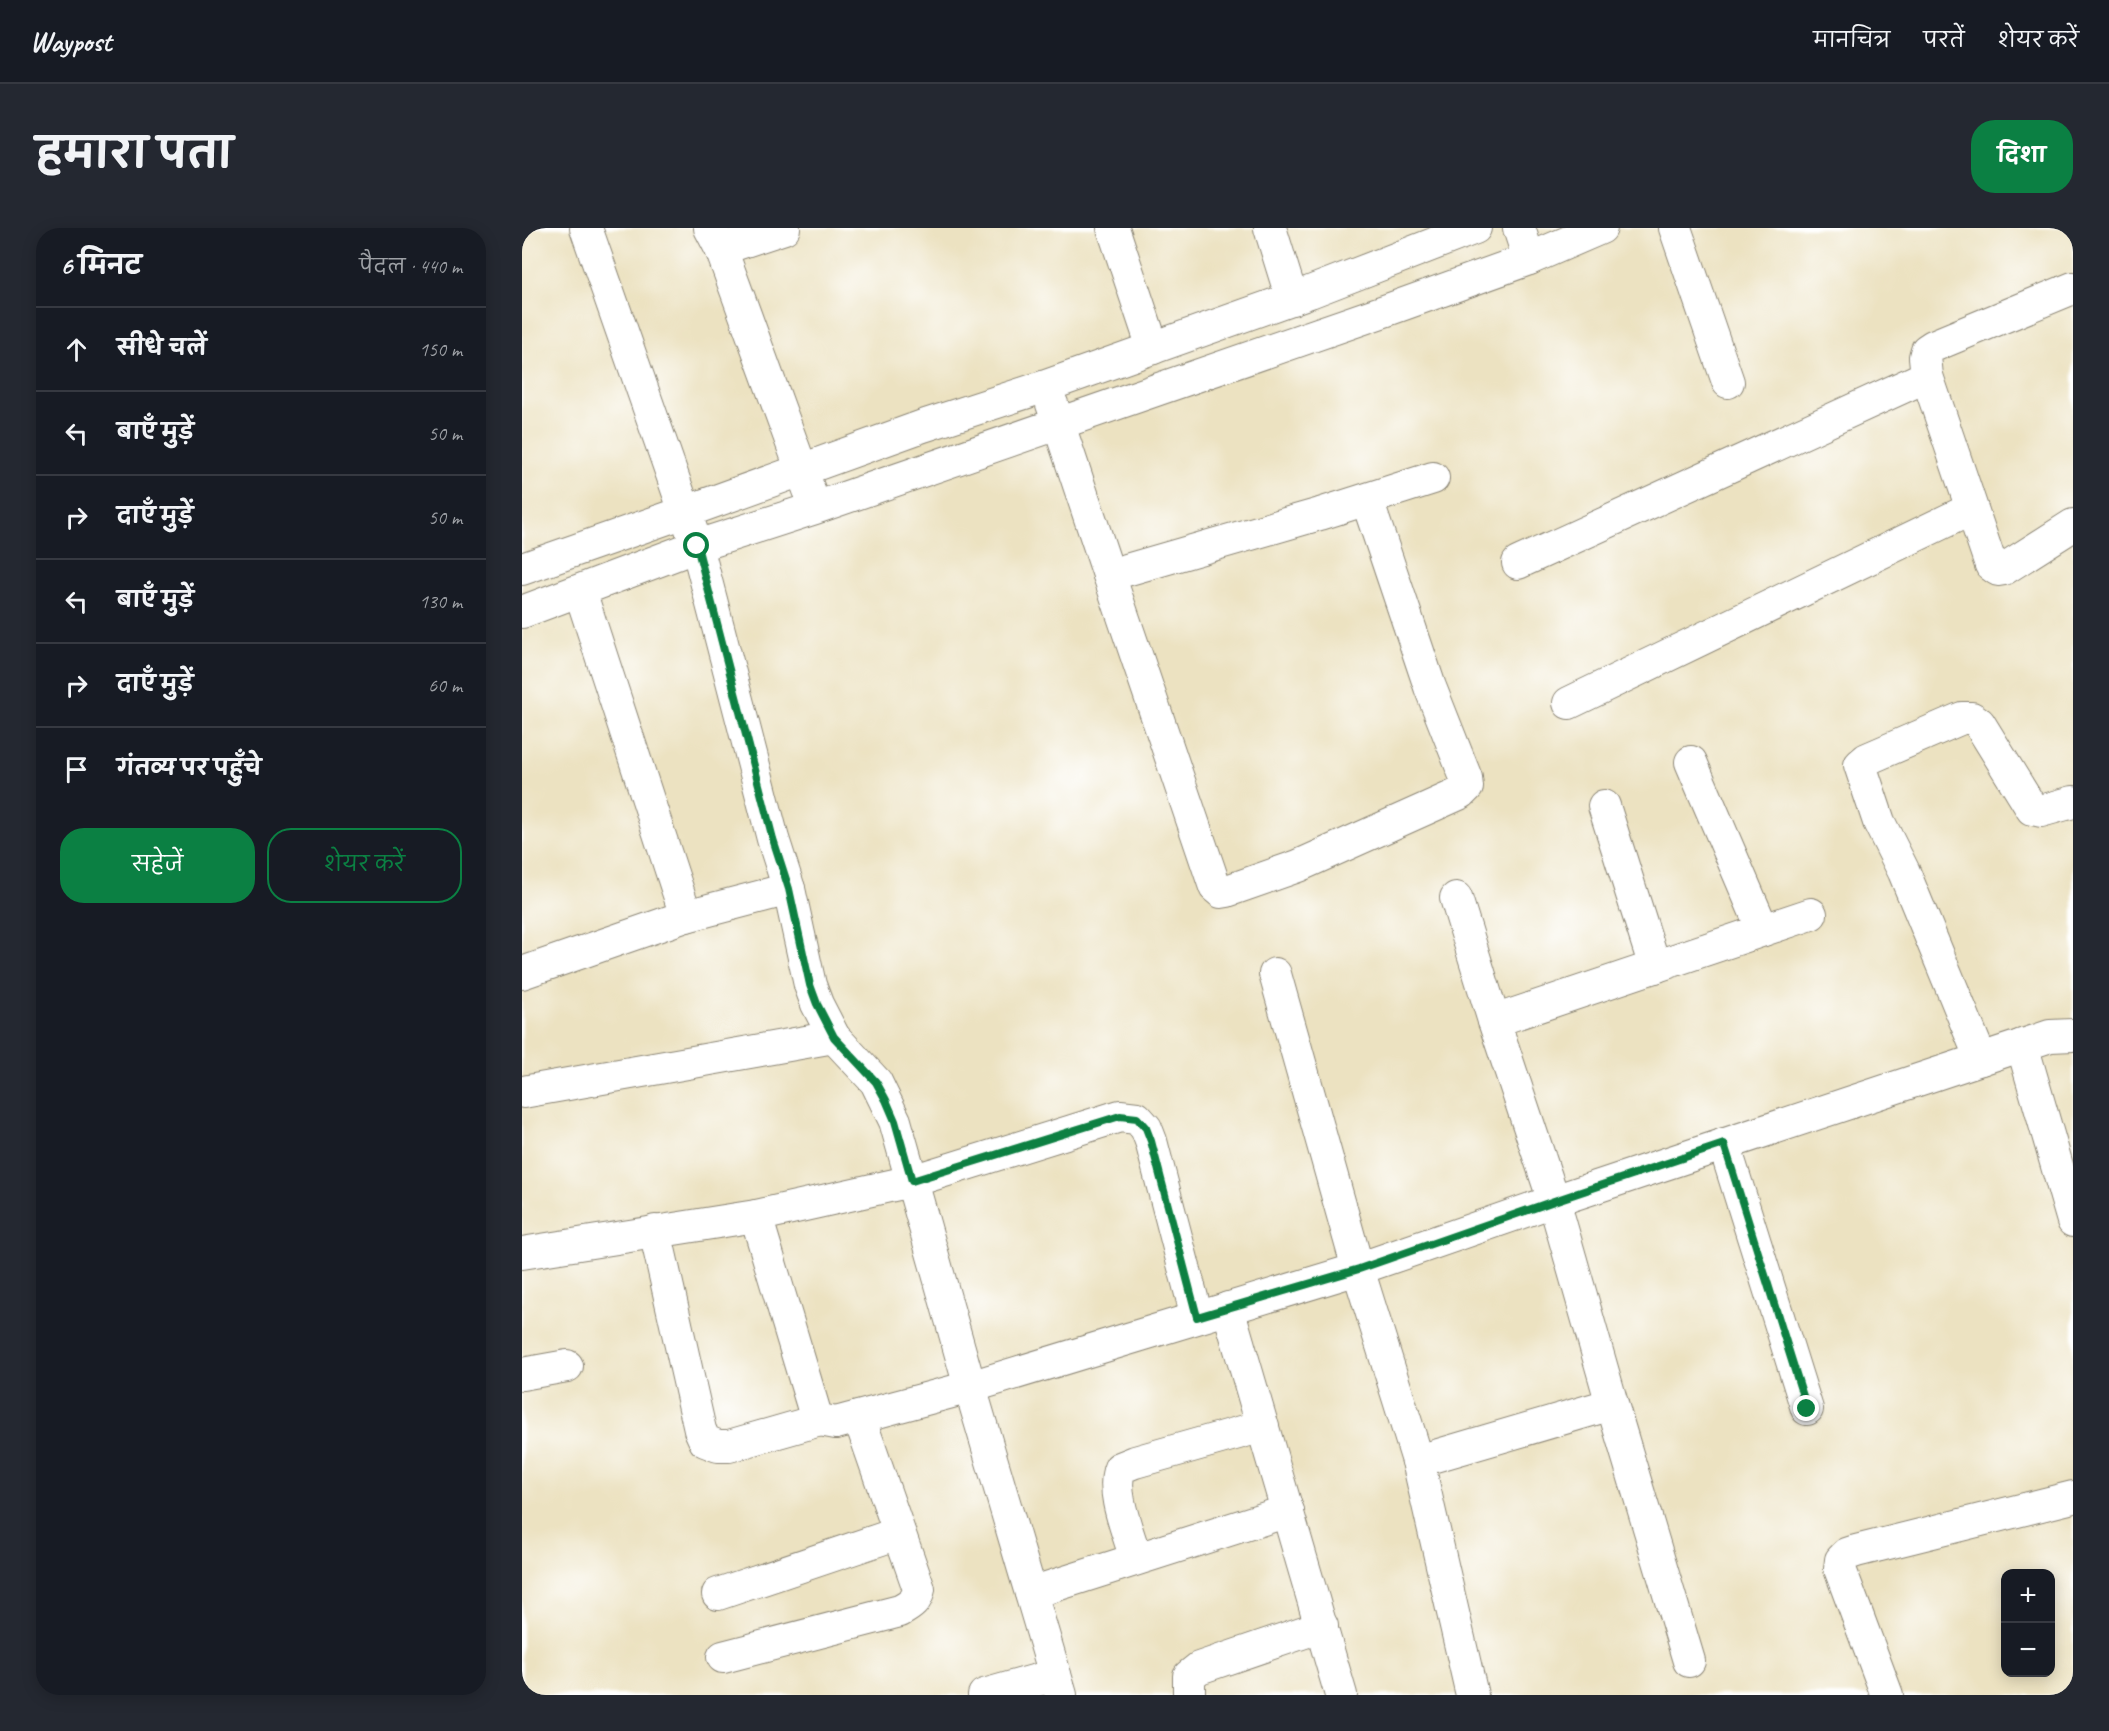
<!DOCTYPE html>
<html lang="hi">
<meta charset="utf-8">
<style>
:root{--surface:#171b24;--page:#242831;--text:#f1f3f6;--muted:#9ea1a6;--line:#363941;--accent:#0b8043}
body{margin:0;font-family:Caveat,"Playpen Sans Deva",sans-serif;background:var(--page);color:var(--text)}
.controls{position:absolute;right:18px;bottom:18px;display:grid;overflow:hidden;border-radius:12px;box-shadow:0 3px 15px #0003}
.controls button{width:54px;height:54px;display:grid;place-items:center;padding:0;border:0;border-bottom:2px solid var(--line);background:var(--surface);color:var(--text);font:30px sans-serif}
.stop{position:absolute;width:18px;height:18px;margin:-14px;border:4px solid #0b8043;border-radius:50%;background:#fff}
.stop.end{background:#0b8043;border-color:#fff;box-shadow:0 2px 6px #0008}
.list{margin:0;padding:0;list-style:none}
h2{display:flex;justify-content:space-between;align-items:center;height:78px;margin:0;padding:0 24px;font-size:26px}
h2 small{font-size:20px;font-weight:400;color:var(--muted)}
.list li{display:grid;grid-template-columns:39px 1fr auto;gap:18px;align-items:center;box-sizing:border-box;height:84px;padding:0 24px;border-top:2px solid var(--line)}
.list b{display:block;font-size:22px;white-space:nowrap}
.list em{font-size:20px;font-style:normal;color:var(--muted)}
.actions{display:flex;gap:12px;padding:18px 24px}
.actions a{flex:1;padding:14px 0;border:2px solid var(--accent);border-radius:24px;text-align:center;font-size:21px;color:var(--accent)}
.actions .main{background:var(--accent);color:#fff}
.icon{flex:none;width:33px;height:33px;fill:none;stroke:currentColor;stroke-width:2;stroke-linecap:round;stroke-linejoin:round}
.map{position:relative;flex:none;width:1551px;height:1467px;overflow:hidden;border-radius:24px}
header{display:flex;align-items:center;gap:36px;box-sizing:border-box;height:84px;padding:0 30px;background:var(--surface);border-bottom:2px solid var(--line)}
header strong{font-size:28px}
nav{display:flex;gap:33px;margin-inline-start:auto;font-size:21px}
.intro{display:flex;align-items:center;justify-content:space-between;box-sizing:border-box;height:144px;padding:0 36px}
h1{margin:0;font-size:42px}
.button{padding:15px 27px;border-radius:24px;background:var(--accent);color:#fff;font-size:21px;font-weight:700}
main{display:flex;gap:36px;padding:0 36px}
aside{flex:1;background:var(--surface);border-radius:24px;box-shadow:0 3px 15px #0003}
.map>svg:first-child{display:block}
</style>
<header>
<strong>Waypost</strong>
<nav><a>मानचित्र</a><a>परतें</a><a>शेयर करें</a></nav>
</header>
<div class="intro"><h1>हमारा पता</h1><a class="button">दिशा</a></div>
<main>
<aside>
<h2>6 मिनट<small>पैदल · 440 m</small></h2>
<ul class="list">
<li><svg class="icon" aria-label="ahead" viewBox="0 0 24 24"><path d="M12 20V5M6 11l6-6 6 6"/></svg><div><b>सीधे चलें</b></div><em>150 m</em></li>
<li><svg class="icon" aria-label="left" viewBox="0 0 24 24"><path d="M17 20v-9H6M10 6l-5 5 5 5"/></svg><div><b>बाएँ मुड़ें</b></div><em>50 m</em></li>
<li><svg class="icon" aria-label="right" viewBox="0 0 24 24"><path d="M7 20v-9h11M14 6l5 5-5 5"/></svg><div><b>दाएँ मुड़ें</b></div><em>50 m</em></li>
<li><svg class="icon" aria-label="left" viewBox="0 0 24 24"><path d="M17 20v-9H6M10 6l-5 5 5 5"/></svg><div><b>बाएँ मुड़ें</b></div><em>130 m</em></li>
<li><svg class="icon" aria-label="right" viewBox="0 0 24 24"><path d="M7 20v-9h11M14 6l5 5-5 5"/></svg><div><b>दाएँ मुड़ें</b></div><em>60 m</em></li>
<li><svg class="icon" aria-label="arrive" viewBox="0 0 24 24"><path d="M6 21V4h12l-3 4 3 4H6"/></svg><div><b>गंतव्य पर पहुँचे</b></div></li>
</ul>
<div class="actions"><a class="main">सहेजें</a><a>शेयर करें</a></div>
</aside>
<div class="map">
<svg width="1551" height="1467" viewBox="0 0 1551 1467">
<rect width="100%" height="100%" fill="#fff"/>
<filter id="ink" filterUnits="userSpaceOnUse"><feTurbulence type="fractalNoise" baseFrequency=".0167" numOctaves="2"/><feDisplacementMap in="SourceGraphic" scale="12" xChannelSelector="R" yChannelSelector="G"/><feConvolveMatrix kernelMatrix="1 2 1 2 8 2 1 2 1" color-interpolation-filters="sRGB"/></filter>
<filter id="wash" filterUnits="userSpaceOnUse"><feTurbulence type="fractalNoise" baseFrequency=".008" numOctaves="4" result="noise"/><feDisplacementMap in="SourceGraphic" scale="24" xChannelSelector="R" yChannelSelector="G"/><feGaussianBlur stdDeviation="1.35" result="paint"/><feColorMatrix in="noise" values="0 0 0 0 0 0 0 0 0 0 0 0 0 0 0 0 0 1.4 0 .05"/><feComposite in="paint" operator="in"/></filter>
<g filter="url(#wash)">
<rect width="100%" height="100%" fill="#ece2c1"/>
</g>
<g filter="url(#ink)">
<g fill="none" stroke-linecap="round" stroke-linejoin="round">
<g stroke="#8c8676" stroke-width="34">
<g id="minor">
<path d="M64,0L175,318L251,611L267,661L288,757L295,776L312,809L354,854L373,893L448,1159L539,1467"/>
<path d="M188,0L199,21L287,262"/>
<path d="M591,0L631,120"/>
<path d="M748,0L770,71"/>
<path d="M997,0L1007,31"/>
<path d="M1153,0L1206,154"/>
<path d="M199,21L262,0"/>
<path d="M1551,60L1411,118L1405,122L1403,129L1405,148L1469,337L1476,342L1482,341L1551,297"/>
<path d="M530,176L587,347L798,286L911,250"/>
<path d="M996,335L1405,148"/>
<path d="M0,341L163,284L401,198L524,158L788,64L953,0"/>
<path d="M587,347L693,659L699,664L705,663L776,638L939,565L945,559L944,550L908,459L845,272"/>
<path d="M58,363L164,688"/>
<path d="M0,384L175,318L293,280L868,81L1007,31L1079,0"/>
<path d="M1047,475L1449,281"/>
<path d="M1169,534L1241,702"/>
<path d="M1082,578L1133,739"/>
<path d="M0,745L164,688L267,661"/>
<path d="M753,746L836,1041L896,1233L950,1467"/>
<path d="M972,793L1289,686"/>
<path d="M1500,817L1551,993"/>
<path d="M1459,831L1382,644L1357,594L1338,537L1345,531L1440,490H1450L1457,495L1510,581L1519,583L1551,574"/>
<path d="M1,864L312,809"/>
<path d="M1202,916L1285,1181"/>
<path d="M234,988L293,1185L298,1192L314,1195L448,1159L836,1041L1032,973L1528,808L1551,807"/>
<path d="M133,1003L178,1202L183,1213L196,1218H207L298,1192"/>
<path d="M0,1025L234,988L390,953L598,888L615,890L624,900L629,913L675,1089"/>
<path d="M706,1080L819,1467"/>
<path d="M0,1146L45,1138"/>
<path d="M1090,1176L1167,1433"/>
<path d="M896,1233L1090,1176L1032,973L972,793L934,670"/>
<path d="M614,1331C607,1306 588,1264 598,1240L613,1234L741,1198"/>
<path d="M509,1365L766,1283"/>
<path d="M196,1366L377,1305"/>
<path d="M201,1429L378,1383C389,1377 395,1373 397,1361L337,1189"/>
<path d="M462,1467L533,1447"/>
<path d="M667,1467V1448L677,1440L800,1398"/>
<path d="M1365,1467L1318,1341L1319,1332L1325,1326L1334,1323L1551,1269"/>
</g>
</g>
<use href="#minor" stroke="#fff" stroke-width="32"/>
</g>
</g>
<g fill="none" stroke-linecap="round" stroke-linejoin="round" filter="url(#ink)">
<path stroke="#0b8043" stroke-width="8" d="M175,318L251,611L267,661L288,757L295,776L312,809L354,854L364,872L373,893L390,953L598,888L615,890L624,900L629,913L675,1089L837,1041L1032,973L1202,916L1285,1181"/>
</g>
</svg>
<div class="controls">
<button>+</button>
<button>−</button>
</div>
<div class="stop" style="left:175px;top:318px"></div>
<div class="stop end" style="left:1285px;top:1181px"></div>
</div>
</main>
